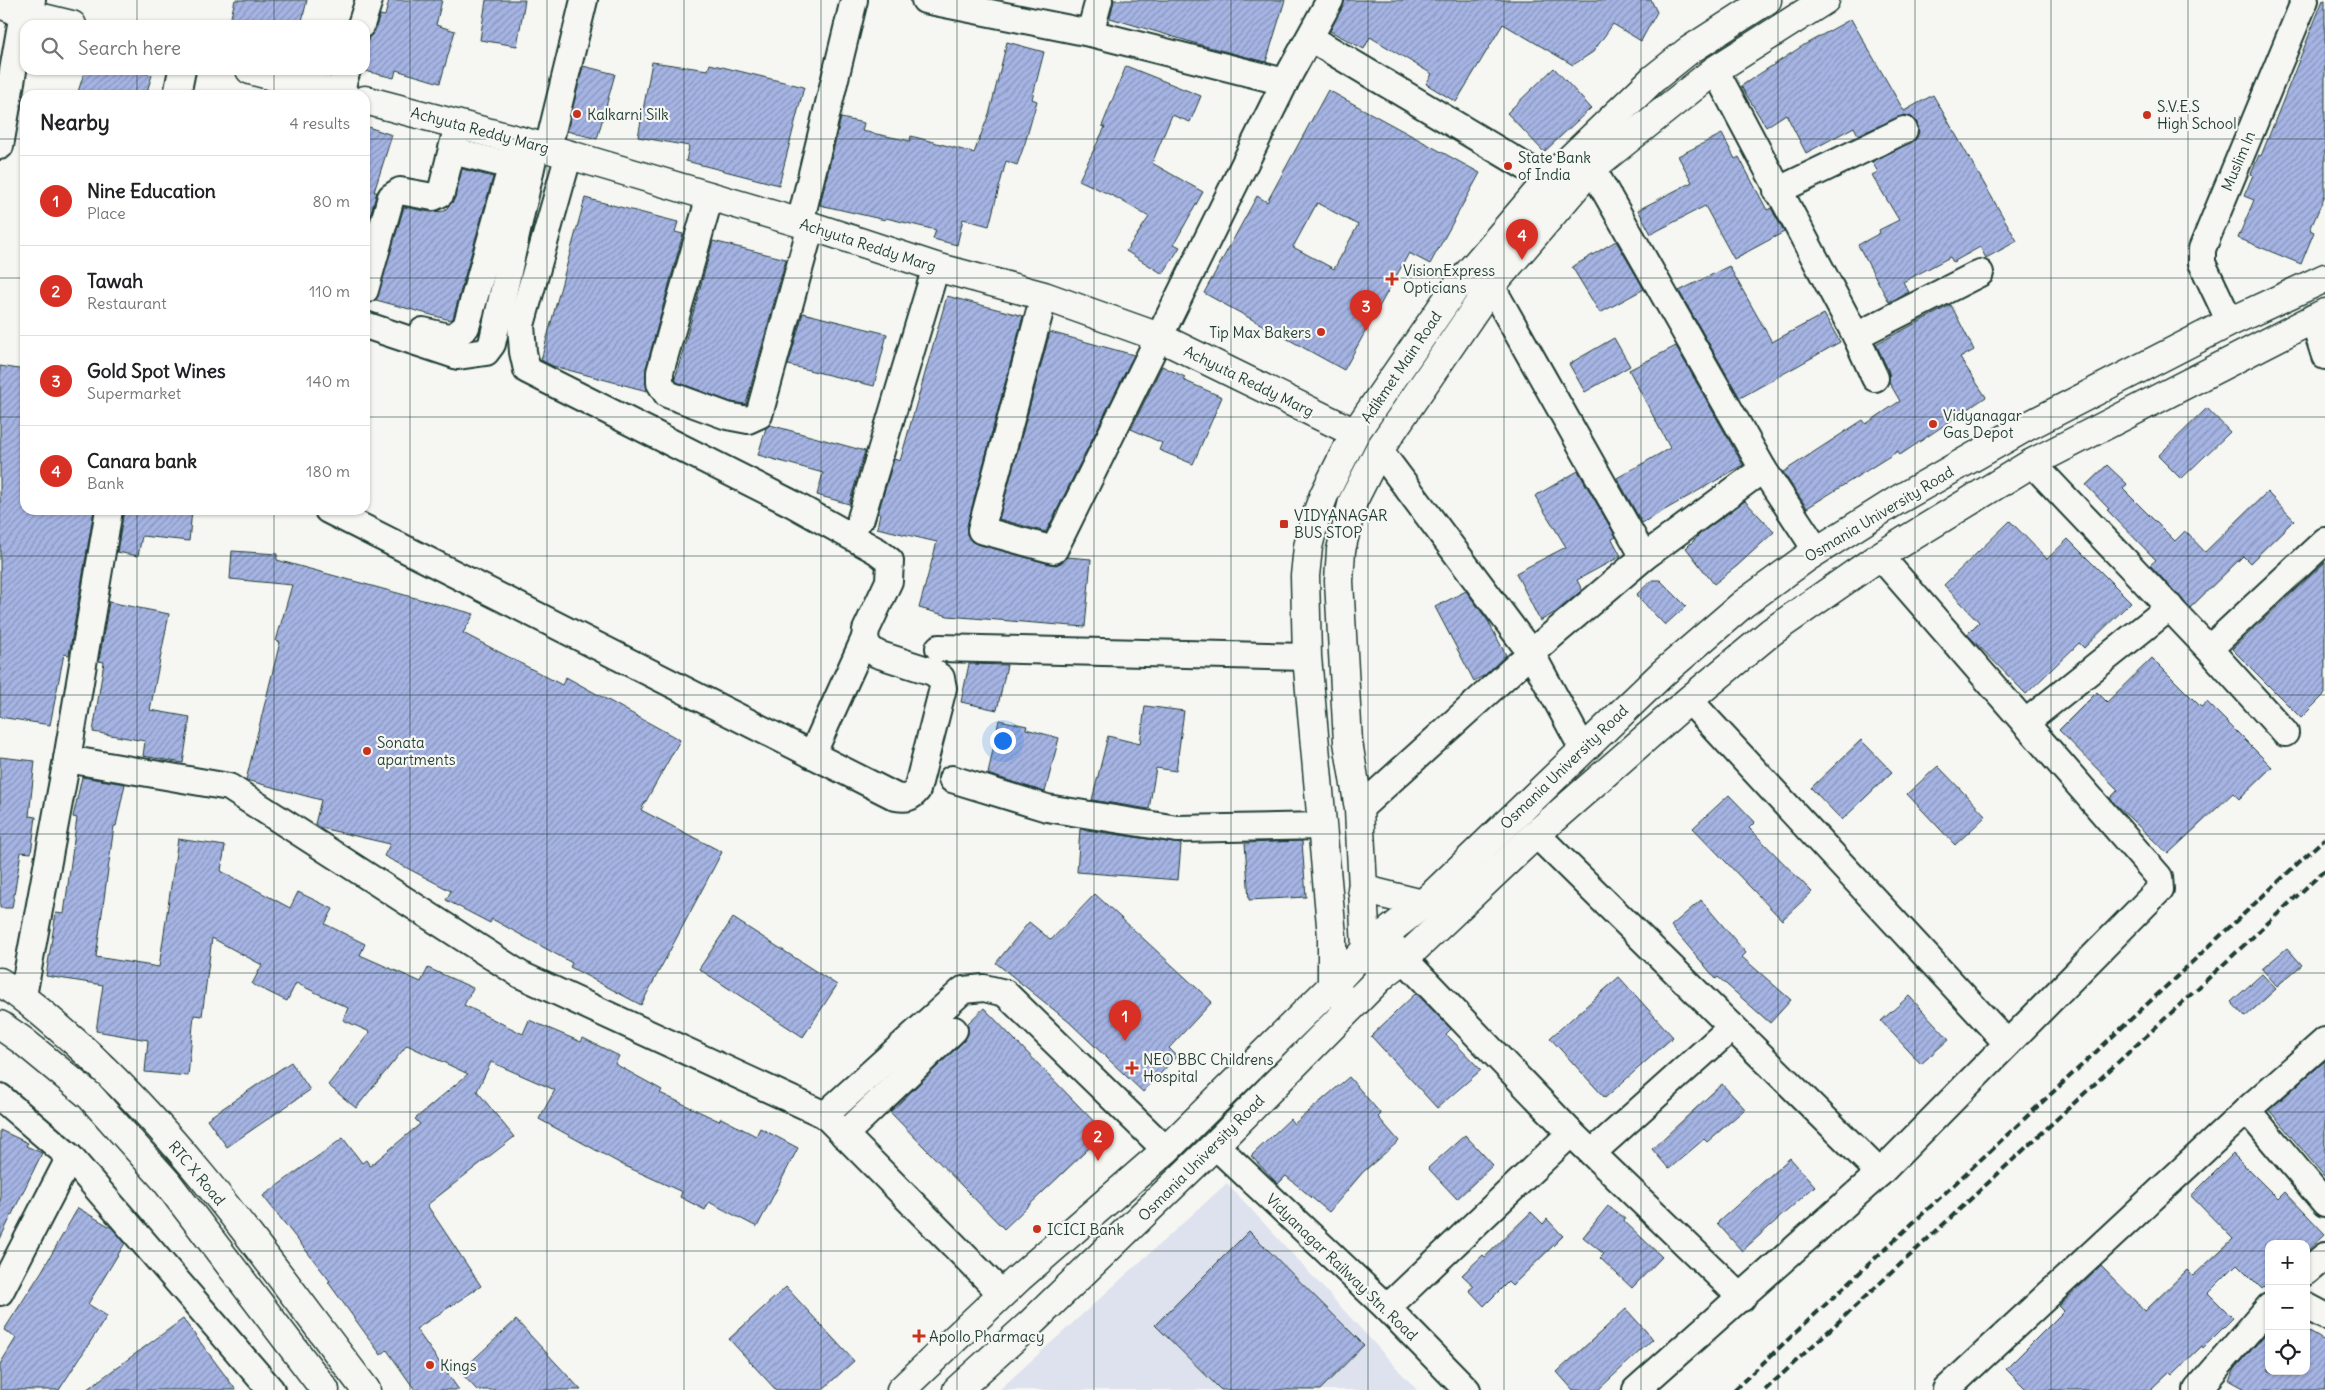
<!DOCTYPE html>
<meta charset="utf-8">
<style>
:root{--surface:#fff;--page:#f6f6f6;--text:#202124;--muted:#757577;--line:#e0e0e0;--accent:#d93025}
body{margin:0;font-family:Delius,sans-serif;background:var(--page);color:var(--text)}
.controls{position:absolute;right:15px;bottom:15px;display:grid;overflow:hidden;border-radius:10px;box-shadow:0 1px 4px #0004}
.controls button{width:45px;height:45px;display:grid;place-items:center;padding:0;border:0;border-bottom:1px solid var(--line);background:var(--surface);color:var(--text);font:25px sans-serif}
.you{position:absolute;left:1002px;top:740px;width:18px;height:18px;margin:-12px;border:4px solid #fff;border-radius:50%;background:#1a73e8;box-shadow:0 0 0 8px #1a73e833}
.badge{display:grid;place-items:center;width:32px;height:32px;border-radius:50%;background:var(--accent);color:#fff;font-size:16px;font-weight:700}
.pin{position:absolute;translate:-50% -41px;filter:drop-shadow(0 1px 2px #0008)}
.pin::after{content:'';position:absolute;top:26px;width:18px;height:15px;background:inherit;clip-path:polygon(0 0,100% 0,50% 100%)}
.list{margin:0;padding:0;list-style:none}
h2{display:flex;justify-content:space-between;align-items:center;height:65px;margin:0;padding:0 20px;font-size:21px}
h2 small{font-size:16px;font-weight:400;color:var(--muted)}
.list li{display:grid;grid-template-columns:32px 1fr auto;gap:15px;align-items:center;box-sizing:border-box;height:90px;padding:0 20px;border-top:1px solid var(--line)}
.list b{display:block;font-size:19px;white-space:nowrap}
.list p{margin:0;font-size:16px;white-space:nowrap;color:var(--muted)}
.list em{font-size:16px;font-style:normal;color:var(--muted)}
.icon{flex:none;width:28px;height:28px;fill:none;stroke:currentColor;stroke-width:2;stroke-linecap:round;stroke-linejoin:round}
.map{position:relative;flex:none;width:2325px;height:1390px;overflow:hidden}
.search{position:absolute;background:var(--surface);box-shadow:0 1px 4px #0004;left:20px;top:20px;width:350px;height:55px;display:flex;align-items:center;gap:12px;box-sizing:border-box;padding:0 18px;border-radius:15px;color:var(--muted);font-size:19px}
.panel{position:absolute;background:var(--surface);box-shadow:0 1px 4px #0004;left:20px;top:90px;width:350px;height:425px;border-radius:15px}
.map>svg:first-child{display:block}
</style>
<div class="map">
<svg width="2325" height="1390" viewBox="0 0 2325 1390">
<defs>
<pattern id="building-hatch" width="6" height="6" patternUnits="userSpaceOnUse" patternTransform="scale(1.25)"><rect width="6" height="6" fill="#a6b4e4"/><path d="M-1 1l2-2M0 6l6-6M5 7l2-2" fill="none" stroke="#8794ba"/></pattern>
</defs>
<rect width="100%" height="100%" fill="#f6f6f2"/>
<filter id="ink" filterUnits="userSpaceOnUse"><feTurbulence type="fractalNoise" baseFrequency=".02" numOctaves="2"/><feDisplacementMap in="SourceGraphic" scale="10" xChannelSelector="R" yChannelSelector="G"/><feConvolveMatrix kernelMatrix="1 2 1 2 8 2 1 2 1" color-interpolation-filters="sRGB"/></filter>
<g filter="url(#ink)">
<path fill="#dee2ee" d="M1227,1183L1417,1390H999Z"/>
<g fill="url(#building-hatch)" stroke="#1f3d34" fill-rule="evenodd">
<path d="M235,0H307L301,25H244L230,21Z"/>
<path d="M389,0H442L436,25L455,31L440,83L396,70L394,78L365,71V52L369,37L375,30L380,15L385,16Z"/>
<path d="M486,0H525L517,46L480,40Z"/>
<path d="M1114,0H1285L1266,62L1201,45L1110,18Z"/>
<path d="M1345,0H1651L1657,12L1641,41L1613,24L1593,52L1573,65L1503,24L1456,102L1426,84L1432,74L1370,37L1364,49L1330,31Z"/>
<path d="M2323,0H2325V195L2310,230L2314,232L2301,264L2238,238L2254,200L2244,196L2253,175L2251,174L2259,155L2261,156Z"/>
<path d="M1851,19L1904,111L1933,95L2017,241L1986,258L1980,247L1953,262L1950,257L1903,282L1909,292L1889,302L1858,245L1880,233L1879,230L1899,220L1872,175L1878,172L1872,162L1916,139L1919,132L1917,123L1912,117L1905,115L1858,135L1854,127L1806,153L1786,114L1766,127L1741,86L1804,45Z"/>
<path d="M1007,42L1044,52L1032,99L1037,101L1025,143L1017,165L1006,161L989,226L963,219L957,245L933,239L936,230L886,218L885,220L820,205L841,118L864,123L862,131L910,141L911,136L974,153L990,111Z"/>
<path d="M652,62L708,70L710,64L804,87L779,185L686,161L689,146L638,137Z"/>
<path d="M583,66L615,74L597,139L567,131Z"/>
<path d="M1126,66L1201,96L1190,122L1172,115L1152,163L1203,192L1174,244L1180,247L1163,274L1126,251L1149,217L1117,198L1079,180L1105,127L1102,126Z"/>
<path d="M1554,68L1591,108L1544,152L1507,113Z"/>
<path d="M85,70H134L152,75L146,95H77Z"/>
<path d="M1328,90L1480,173L1430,264L1409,253L1344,370L1204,293L1257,196L1267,202ZM1317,203L1358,225L1334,269L1293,247Z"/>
<path d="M365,126L392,135L374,192H377L365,234Z"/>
<path d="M1722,134L1735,159L1739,157L1767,210L1771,208L1784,232L1734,259L1705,206L1651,234L1638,210L1692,182L1678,156Z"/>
<path d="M462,169L493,177L453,318L450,320L376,300L404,207L430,212L445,211L455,197Z"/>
<path d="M585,198L678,222L675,232L683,234L646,368L647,391L553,366L541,360Z"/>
<path d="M713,241L786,259L746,404L731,402L677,382L675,379Z"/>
<path d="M1616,241L1644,289L1600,313L1572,267Z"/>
<path d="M1729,266L1772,342L1824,314L1840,342L1740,398L1679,291Z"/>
<path d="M947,296L1023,316L967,526V534L971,541L977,544L1050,564L1057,565L1067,557L1091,559L1085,627L948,616L919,608L937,542L877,528L880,513H878L894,459L900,461Z"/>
<path d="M1951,305L1974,350L1960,358L1986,397L1900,455L1898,451L1807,508L1783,472L1863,420L1866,424L1900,401L1889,382V372L1876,344Z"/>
<path d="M803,313L887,334L874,386L788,365Z"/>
<path d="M1050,332L1134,355L1046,532L999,519Z"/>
<path d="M1614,338L1630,366L1585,392L1569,364Z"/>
<path d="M1676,346L1743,465L1642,523L1617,478L1670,448L1629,370Z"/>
<path d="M0,366L25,370V510H94L69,655L64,654L50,725L0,717Z"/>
<path d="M1162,366L1185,377L1183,380L1222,397L1193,464L1159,450L1162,443L1131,429Z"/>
<path d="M2207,408L2230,432L2181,479L2158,456Z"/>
<path d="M770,425L865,451L849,504L817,495L823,473L758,455L766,428Z"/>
<path d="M2107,465L2127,484L2123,489L2175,541L2185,531L2205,552L2267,492L2294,520L2250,563L2243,556L2190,608L2150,565L2156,560L2107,510L2109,509L2086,485Z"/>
<path d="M1578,471L1616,537L1612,539L1621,556L1577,580L1582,590L1556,612L1540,621L1516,573L1566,547L1535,496Z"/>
<path d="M1745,501L1774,532L1737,566L1714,584L1686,548L1701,533Z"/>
<path d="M124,510H192L189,541L142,536L138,556L117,552Z"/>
<path d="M2010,521L2047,559L2068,539L2131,602L2084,648L2079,643L2026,694L1967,634L1979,622L1944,585Z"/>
<path d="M232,551L277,554V560L474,614L463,633L562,685L566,677L680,740L641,810L722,852L641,1005L570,967L572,963L492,919L490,923L446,900L451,891L384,856L390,844L321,828L315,824L321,800L246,780L280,642L276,641L292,585L230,579Z"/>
<path d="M2325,562V694L2301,718L2232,649Z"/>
<path d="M1652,580H1660L1686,606L1665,625L1636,595Z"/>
<path d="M1466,591L1488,621L1506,655L1485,675L1474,681L1435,607Z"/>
<path d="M109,602L169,614L150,710L190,717L183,763L143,756L145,741L93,732L104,662L99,661Z"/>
<path d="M2152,658L2201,707L2207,702L2272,767L2239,799L2233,793L2168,854L2114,803L2110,798L2118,790L2059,730L2097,692L2107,702Z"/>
<path d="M969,664L1007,665L997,710L961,702Z"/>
<path d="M1145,706L1184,711L1176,771L1156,768L1149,809L1092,800L1108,736L1140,744Z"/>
<path d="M999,720L1027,726L1026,729L1059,738L1045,792L988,774Z"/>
<path d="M1861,740L1892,772L1842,820L1811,788Z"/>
<path d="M0,757L35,761L29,816L36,817L31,853L21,852L12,908H0Z"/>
<path d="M1938,766L1986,816L1955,845L1907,794Z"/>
<path d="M82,777L125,784L116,826H114L96,957L159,967L178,839L225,846L221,871L290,908L298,892L333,909L325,924L365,944L360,955L421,982L428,968L473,988L464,1005L523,1034L529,1020L581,1042L583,1038L619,1056L615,1064L662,1090L660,1093L719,1121L721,1118L756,1136L760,1128L798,1148L757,1227L709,1202L705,1210L680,1197L682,1192L623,1165L539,1119L555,1090L491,1062L477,1091L514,1137L427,1205L481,1286L416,1329L459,1390H415L387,1350L381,1355L328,1282L330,1281L263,1196L343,1138L362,1163L366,1160L370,1166L420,1124L415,1119L468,1074L407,1045L356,1108L328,1085L370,1032L343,1020L348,1008L296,983L287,1001L252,984L262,965L212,938L202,1016L194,1015L188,1076L145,1072L148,1040L96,1031L103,985L46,976L56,913L64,914L77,818L73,817Z"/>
<path d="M1729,795L1755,822L1749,828L1812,892L1782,920L1693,828Z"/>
<path d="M1080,829L1181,844L1178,880L1077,872Z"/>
<path d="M1302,841L1306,897L1249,900L1245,843Z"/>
<path d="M1095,894L1212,1002L1169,1048L1177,1056L1143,1092L1069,1022L996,963L1029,922L1051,940Z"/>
<path d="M1701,900L1746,953L1742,957L1791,1000L1770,1023L1718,977L1716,979L1671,926Z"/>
<path d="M733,918L837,985L803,1037L699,969Z"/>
<path d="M2287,948L2302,965L2277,986L2262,969Z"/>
<path d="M2262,974L2276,989L2245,1017L2231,1002Z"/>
<path d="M1619,977L1673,1037L1605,1098L1550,1038Z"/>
<path d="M1416,993L1451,1029L1446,1034L1481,1070L1437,1108L1371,1036Z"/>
<path d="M1909,996L1949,1039L1921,1064L1881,1021Z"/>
<path d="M984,1008L1105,1133L1004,1229L890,1112L964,1041L968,1034L967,1024Z"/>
<path d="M2325,1061V1177L2269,1110Z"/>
<path d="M291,1062L310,1090L227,1147L207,1119Z"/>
<path d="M1349,1077L1381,1114L1378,1117L1399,1141L1363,1172L1329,1212L1286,1176L1278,1184L1251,1156L1290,1119L1294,1124Z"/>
<path d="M1722,1084L1745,1109L1707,1142L1704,1139L1669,1169L1652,1149Z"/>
<path d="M0,1130L28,1143L26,1146L42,1153L0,1239Z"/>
<path d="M1465,1135L1493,1165L1457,1199L1428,1168Z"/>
<path d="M2233,1154L2278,1199L2285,1192L2325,1234L2306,1252V1244H2269V1282L2262,1289L2237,1264L2208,1293L2233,1318L2203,1348L2202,1346L2172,1375L2169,1372L2150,1390H2027L2006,1369L2064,1311L2059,1306L2101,1266L2145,1311L2187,1270L2193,1276L2233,1239L2191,1196Z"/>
<path d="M1790,1158L1815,1186L1742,1251L1717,1223Z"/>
<path d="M1608,1206L1625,1219L1624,1221L1662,1257L1632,1288L1600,1258L1604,1254L1583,1237Z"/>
<path d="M78,1208L112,1228L125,1243L88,1304L107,1316L59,1390H0V1364L16,1338L4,1330L42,1271Z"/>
<path d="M1531,1212L1543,1224L1547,1219L1563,1236L1512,1286L1508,1282L1484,1306L1469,1290L1474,1286L1462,1275L1483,1255L1485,1257Z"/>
<path d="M1249,1231L1364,1345L1320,1390H1221L1155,1325Z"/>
<path d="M786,1287L854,1361L822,1390H776L729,1339Z"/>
<path d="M1626,1309L1653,1339L1598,1390H1573L1557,1372Z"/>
<path d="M183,1319L236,1390H86Z"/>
<path d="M516,1320L581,1390H477L460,1372Z"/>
<path d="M2269,1330V1371H2306V1330L2325,1341V1390H2247L2229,1380L2235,1369Z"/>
</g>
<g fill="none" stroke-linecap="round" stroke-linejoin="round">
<g stroke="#1f3d34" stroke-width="30">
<g id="minor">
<path d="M925,0L1090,33L1285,82"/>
<path d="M361,25L369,0"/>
<path d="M1090,33L1099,0"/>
<path d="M1310,38L1548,180"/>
<path d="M1715,70L1856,336L1875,378"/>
<path d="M177,95L182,70"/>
<path d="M339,95L347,70"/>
<path d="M0,146L23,13L32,0"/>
<path d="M548,148L584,0"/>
<path d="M452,151L512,166"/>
<path d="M1592,168L1763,469L1817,551"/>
<path d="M1777,191L1904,130"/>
<path d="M710,196L660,372V383L667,394L727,416L748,420L759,415L811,226"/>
<path d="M800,223L854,0"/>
<path d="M1491,286L1644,557"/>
<path d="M365,290L391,197L400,191L433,197L441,193L458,125"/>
<path d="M1044,296L981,530L1054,550L1285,82L1330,0"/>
<path d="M2313,318L2325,356"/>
<path d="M2230,322L2202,263V249L2305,0"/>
<path d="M365,325L458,356L486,352L492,344L536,145"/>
<path d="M423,331L452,338L466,327L519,140"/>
<path d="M1856,336L1980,273"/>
<path d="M1379,450L1531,653L1583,749"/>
<path d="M2032,463L2209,649L2285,733"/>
<path d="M328,510L896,797C906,799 911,798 917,790L943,688L941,678L933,672L877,654L868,647L865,638L866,630L889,581L890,561L877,551L791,503L527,370L523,352L521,325L569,154"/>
<path d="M861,518L936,267"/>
<path d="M939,648L1307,657"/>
<path d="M2209,649L2325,541"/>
<path d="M1689,700L2007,1043"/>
<path d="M2025,723L2170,607"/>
<path d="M812,755L865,638"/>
<path d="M67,759L229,787L521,975L825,1115L1002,1294"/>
<path d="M952,779L1047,808L1177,829L1322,826"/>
<path d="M1359,809L1531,653L1644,557L1763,469"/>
<path d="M1536,834L1880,1173"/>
<path d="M1384,934L1404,959L1571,1133L1742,1298"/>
<path d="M23,996L67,759L109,510"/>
<path d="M0,1097L70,1157L271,1390"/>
<path d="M2247,1110L2325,1203"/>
<path d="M825,1115L963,990L984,988L1005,993L1166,1150"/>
<path d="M844,1135L954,1030"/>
<path d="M1215,1145L1387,1308L1467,1390"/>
<path d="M1592,1153L1732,1027"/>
<path d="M2306,1272L2325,1256"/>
<path d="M0,1292L70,1157"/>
<path d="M2306,1306L2325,1316"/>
<path d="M1387,1308L1571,1133"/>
<path d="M1636,1390L1880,1173L2160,889L2159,877L1880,556"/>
<path d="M1946,1390L2247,1110L2325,1041"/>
<path d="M2197,1390L2269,1307"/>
</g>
</g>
<g stroke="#1f3d34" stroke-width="31">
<g id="tertiary">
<path d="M0,4L23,13L72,25"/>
<path d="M250,70L345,95"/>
<path d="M365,100L536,145L811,226L936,267L1044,296L1159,337L1355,433"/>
</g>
</g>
<g stroke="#1f3d34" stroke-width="31">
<g id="secondary">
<path d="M1383,975L1404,959L1536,834L1689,700L1771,632L1880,556L2032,463L2325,313"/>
<path d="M1332,986L1366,949L1423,904L1663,673L1743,604L1806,558L1896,501L2026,427L2230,322L2325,278"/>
</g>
</g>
<g stroke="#1f3d34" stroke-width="31">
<g id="primary">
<path d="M1362,889L1423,904"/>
<path d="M0,982C27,999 50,1020 74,1041C187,1142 274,1270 366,1390"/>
<path d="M1351,1007L1332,986V936L1307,657L1305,576L1308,547L1315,519L1324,495L1355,433L1453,291L1548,180L1653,79L1688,51L1767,0"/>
<path d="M0,1025L23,1041L90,1096L166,1181L325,1390"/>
<path d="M901,1390L1019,1278L1166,1150L1332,986"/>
<path d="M957,1390L1030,1324L1215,1145L1383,975L1366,949L1359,809L1348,742L1339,581L1341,550L1353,501L1379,450L1491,286L1592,168L1715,70L1825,0"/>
</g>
</g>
<use href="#minor" stroke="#f6f6f2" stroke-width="26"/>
<use href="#tertiary" stroke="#f6f6f2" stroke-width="28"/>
<use href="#secondary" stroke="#f6f6f2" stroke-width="28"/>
<use href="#primary" stroke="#f6f6f2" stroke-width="28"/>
<g stroke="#1f3d34" stroke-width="4" stroke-dasharray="8 4" stroke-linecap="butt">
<path d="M1734,1390L2325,838"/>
<path d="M1765,1390L2325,870"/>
</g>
</g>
</g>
<path fill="none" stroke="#1f3d34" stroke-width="1" stroke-opacity="0.55" d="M137,0V25M274,0V25M410,0V1390M547,0V1390M684,0V1390M821,0V1390M957,0V1390M1094,0V1390M1231,0V1390M1368,0V1390M1504,0V1390M1641,0V1390M1778,0V1390M1915,0V1390M2051,0V1390M2188,0V1390M137,70V95M274,70V95M0,139H25M365,139H2325M0,278H25M365,278H2325M0,417H25M365,417H2325M137,510V1390M274,510V1390M0,556H2325M0,695H2325M0,834H2325M0,973H2325M0,1112H2325M0,1251H2269M2306,1251H2325"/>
<g fill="#c8321e" stroke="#f6f6f2" stroke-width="2">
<circle cx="577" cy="114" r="5"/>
<circle cx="2147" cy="115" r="5"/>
<circle cx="1508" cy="166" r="5"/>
<path d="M1389.5 271.5h5v5h5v5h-5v5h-5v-5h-5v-5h5z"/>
<circle cx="1321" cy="332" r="5"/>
<circle cx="1933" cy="424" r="5"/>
<rect x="1279" y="519" width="10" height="10" rx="2.5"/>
<circle cx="367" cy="751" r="5"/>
<path d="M1129.5 1060.5h5v5h5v5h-5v5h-5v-5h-5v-5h5z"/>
<circle cx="1037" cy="1229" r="5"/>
<path d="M916.5 1328.5h5v5h5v5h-5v5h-5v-5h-5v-5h5z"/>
<circle cx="430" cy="1365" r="5"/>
</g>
<g text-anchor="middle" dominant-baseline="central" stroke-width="4.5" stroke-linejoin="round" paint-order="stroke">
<g font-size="15" fill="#1f3d34" stroke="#f6f6f2" text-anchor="start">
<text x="2157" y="106">S.V.E.S<tspan x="2157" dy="17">High School</tspan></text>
<text x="587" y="114">Kalkarni Silk</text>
<text x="1518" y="157">State Bank<tspan x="1518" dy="17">of India</tspan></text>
<text x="1403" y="270">VisionExpress<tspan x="1403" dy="17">Opticians</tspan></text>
<text x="1311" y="332" text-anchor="end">Tip Max Bakers</text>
<text x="1943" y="415">Vidyanagar<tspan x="1943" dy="17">Gas Depot</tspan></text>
<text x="1294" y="515">VIDYANAGAR<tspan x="1294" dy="17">BUS STOP</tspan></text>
<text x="377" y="742">Sonata<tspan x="377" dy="17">apartments</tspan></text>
<text x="1143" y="1059">NEO BBC Childrens<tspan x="1143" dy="17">Hospital</tspan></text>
<text x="1047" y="1229">ICICI Bank</text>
<text x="929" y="1336">Apollo Pharmacy</text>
<text x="440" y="1365">Kings</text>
</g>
<g font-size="15" fill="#1f3d34" stroke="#f6f6f2">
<text transform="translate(480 130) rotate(15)">Achyuta Reddy Marg</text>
<text transform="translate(2238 161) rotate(-67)">Muslim ln</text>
<text transform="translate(868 245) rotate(18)">Achyuta Reddy Marg</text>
<text transform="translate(1401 367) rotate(-56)">Adikmet Main Road</text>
<text transform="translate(1249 381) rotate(26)">Achyuta Reddy Marg</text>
<text transform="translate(1879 514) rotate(-31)">Osmania University Road</text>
<text transform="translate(1564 767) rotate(-44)">Osmania University Road</text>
<text transform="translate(1201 1158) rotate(-45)">Osmania University Road</text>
<text transform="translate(197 1173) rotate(50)">RTC X Road</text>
<text transform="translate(1342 1267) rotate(44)">Vidyanagar Railway Stn. Road</text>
</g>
</g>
</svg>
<div class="controls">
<button>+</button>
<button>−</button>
<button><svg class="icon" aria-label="locate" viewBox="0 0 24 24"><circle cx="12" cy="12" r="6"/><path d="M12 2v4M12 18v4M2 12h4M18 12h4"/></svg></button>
</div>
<div class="you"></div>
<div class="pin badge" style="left:1125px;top:1041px">1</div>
<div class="pin badge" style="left:1098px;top:1161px">2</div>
<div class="pin badge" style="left:1366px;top:331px">3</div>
<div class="pin badge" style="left:1522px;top:260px">4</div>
<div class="search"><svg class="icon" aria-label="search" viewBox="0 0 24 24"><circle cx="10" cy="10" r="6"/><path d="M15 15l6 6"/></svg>Search here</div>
<section class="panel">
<h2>Nearby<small>4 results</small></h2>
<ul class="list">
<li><span class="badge">1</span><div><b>Nine Education</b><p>Place</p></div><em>80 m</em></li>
<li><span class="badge">2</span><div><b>Tawah</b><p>Restaurant</p></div><em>110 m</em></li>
<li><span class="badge">3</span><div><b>Gold Spot Wines</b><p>Supermarket</p></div><em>140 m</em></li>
<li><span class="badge">4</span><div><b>Canara bank</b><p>Bank</p></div><em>180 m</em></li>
</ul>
</section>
</div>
